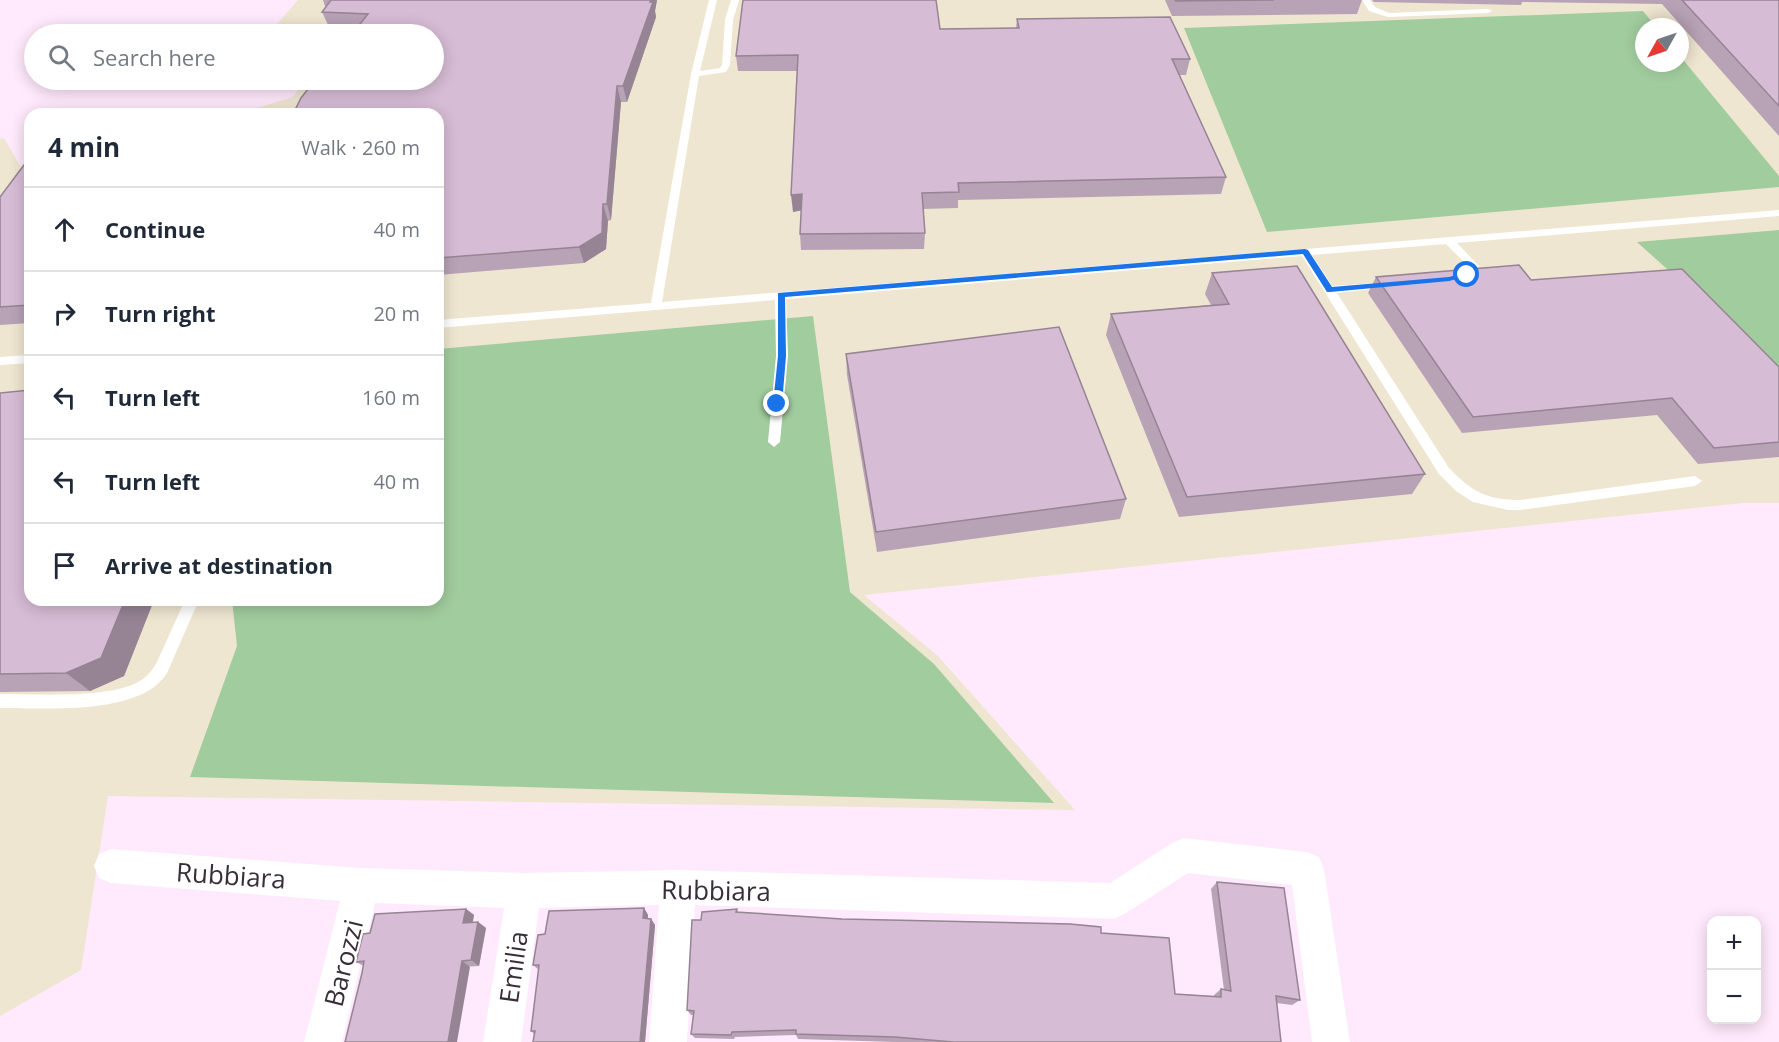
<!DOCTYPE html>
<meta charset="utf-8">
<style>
:root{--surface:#fff;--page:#f6f6f7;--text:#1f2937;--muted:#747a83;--line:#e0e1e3}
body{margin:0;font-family:"Open Sans",sans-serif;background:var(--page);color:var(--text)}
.controls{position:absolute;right:18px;bottom:18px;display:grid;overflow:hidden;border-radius:12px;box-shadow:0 3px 15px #0003}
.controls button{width:54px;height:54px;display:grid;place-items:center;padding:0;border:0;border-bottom:2px solid var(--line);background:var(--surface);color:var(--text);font:30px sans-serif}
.compass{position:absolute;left:1635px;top:18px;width:54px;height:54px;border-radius:50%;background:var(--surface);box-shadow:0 3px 15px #0003;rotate:230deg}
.stop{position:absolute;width:18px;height:18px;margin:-14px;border:4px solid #1a73e8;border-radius:50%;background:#fff}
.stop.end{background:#1a73e8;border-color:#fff;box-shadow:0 2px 6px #0008}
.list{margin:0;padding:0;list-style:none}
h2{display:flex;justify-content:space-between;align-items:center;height:78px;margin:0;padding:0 24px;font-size:26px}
h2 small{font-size:20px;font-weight:400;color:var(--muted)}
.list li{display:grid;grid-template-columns:39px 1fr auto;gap:18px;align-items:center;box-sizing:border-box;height:84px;padding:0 24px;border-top:2px solid var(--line)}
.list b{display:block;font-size:22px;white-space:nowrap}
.list em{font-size:20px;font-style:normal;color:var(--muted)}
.icon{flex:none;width:33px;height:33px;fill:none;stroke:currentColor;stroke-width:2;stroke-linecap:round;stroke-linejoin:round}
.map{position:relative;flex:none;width:1779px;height:1042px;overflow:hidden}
.search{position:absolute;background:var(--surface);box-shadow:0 3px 15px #0003;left:24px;top:24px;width:420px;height:66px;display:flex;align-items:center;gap:15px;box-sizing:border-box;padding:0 21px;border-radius:33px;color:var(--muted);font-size:22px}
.panel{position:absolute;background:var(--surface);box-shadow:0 3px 15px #0003;left:24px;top:108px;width:420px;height:498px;border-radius:18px}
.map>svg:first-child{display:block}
</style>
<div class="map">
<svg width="1779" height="1042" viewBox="0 0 1779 1042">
<rect width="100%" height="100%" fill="#ffe9fc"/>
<path fill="#efe6d1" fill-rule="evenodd" d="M298,0H1779V503H1743L864,595L938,656L1075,810L108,796L81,970L0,1016V139L4,138L26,176H30V600H438V114H237L293,97L305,80H434V34H268ZM1644,27H1680V63H1644Z"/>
<g fill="#a1cc9e">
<path d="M1643,11L1656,27H1644V63H1680V56L1779,176V187L1267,232L1184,28Z"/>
<path d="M1779,230V370L1637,242Z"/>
<path d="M813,316L850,592L934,664L1054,803L190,777L237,646L232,600H438V349Z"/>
</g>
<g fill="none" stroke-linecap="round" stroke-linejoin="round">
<g fill="#fff" fill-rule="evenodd">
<path d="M709,0H717L700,71L720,68L722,65L725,20L731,0H739L733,20L730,65L726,72L699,76L662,302L1779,210V216L1457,243L1479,266L1471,277L1453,279V275L1463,272L1468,266L1446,244L1312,255L1332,286L1394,282L1395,284L1390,287L1337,293L1449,468C1472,492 1487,500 1521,500L1695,476L1702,481L1695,486L1521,510H1508L1473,502L1456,491L1439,474L1302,256L786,299L788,356L780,442L774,447L768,442L776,356L775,300L438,328V320L651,303L691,74Z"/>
<path d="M1362,0H1370L1375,7L1389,13L1488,9L1492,11L1488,13L1388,17L1369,11Z"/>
<path d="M278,109L281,110L282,114H272Z"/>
<path d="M30,355V363L0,365V357Z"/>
<path d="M185,600H199L167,673C141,716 44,708 0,708V694C36,694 110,699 140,681C147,677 152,670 156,664Z"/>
</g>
<path fill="#fff" fill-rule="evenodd" d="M1184,838L1307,852L1319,857L1324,869L1350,1042H1312L1292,885L1188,873L1126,913L1114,919L695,905L687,1042H649L659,905L539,908L521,1042H483L504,908L375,903L342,1042H304L340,901L111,883L99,878L94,866L99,854L111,849L362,868L524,873L678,870L1110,883L1172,843Z"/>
</g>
<g fill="#b8a2b6">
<path d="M323,0H657L655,11L656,17L627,102H621L611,220L608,221L606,249L584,263L438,275V114L356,29L329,27L322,12L326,6H325Z"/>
<path d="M1165,0H1362L1357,14L1172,16Z"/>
<path d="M1372,0H1779V136L1662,4L1522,2L1521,5L1374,2Z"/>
<path d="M1017,19L1190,59L1186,75H1179L1226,177L1221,194L958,200V208L923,209L925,233L924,249L801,250L800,234L801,210L793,212L797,71H738L736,56L940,29L1016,28Z"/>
<path d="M30,163V323L0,325V197Z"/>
<path d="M1212,273L1425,474L1412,494L1179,517L1106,335L1111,314L1211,305L1205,294Z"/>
<path d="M1376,277L1531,280L1779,367V457L1698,464L1657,415L1462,433L1368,293Z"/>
<path d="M846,354L1126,499L1120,519L877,552L847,375Z"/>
<path d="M0,393L30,600H154L124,676L90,691L0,692Z"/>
<path d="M1217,882L1300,1000L1292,1005L1277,1003L1281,1042H895L798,1039L796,1035L735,1037L734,1039L695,1038L691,1034L693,1015H691L687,1010L701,920L737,909L738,912L842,919L1101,933L1175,994L1214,996V995L1221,989L1224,990L1211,889Z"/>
<path d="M644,908L648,915V918L651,919L655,925L645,1042H533L534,1034L531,1031L539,970L533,965Z"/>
<path d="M466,909L474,915L473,922H478L486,928L479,966L362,973L364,966L356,962L370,933Z"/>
</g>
<g fill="#968494">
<path d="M651,0H657L655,11L656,17L627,102L623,86Z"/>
<path d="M617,86L621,102L611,220L607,204Z"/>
<path d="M802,194L803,210L793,212L791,195Z"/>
<path d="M603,204L608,221L606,249L584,263L579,247Z"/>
<path d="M125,600H154L124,676L90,691L66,673Z"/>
<path d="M644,908L648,915L647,925L643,918Z"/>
<path d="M466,909L474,915L471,929L463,923Z"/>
<path d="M651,919L655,925L645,1042H640Z"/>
<path d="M478,922L486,928L479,966L471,960Z"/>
<path d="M462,961L470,967L457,1042H448Z"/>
</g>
<g fill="#d6bcd4" stroke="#968494" stroke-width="1.5">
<path d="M331,0H651L650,2H653L623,86H617L607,204H603L602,233L579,247L438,258V114H293L301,98L315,80H434V34H352L368,14L322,12Z"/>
<path d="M743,0H936L940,29L1019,28L1017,19L1170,17L1190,59H1172L1226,177L958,183L959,192L922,193L925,233L800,234L802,194L791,195L798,55L736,56Z"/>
<path d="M1175,0H1274L1176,1Z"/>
<path d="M1682,0H1779V106Z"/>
<path d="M30,163V305L0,307V197L24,165Z"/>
<path d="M1519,265L1531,280L1682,269L1779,367V442L1714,448L1672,398L1473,417L1376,277Z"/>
<path d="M1297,266L1425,474L1187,497L1111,314L1229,304L1212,273Z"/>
<path d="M1059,327L1126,499L876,532L846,354Z"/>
<path d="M30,390V600H125L101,658L66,673L0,674V393Z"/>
<path d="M1217,882L1284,888L1300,1000L1276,996L1281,1042H953L895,1037L796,1034V1030L732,1032L731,1035L691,1034L694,1011L687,1010L692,920H701L702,912L737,909L736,912L842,919L1070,924L1101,927V933L1169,938L1175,994L1221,997V989L1231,991Z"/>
<path d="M644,908L643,918L651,919L640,1042H533L535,1031H531L539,965H533L538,935L545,934L549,911Z"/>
<path d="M466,909L463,923L478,922L471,960L462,961L448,1042H345L362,973L364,961L356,962L363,934L370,933L375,914Z"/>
</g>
<path fill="#1a73e8" d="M1305,249L1308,250L1332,287L1449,277L1467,272L1471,275L1449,281L1330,292H1327L1303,254L785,297L786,356L782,404L777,407L773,404L778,356V293Z"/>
<g text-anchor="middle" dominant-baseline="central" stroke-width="4.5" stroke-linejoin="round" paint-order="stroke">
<g font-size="26" fill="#392f38" stroke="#fff">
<text transform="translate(231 875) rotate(4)">Rubbiara</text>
<text transform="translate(716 890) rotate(1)">Rubbiara</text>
<text transform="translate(343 963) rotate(-76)">Barozzi</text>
<text transform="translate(513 967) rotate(-82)">Emilia</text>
</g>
</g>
</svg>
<div class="controls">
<button>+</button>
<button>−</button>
</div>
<svg class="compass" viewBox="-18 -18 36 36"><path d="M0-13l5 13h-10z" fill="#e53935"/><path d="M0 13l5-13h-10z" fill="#747a83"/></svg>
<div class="stop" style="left:1467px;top:275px"></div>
<div class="stop end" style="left:777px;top:404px"></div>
<div class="search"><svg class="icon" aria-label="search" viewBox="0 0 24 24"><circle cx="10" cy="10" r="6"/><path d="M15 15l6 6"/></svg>Search here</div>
<section class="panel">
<h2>4 min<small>Walk · 260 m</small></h2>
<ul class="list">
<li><svg class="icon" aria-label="ahead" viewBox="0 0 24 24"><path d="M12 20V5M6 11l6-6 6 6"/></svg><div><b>Continue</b></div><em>40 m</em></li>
<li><svg class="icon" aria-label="right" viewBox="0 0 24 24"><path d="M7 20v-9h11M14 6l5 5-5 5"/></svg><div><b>Turn right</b></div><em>20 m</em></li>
<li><svg class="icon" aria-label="left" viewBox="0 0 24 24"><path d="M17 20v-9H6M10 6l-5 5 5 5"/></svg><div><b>Turn left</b></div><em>160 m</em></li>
<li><svg class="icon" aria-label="left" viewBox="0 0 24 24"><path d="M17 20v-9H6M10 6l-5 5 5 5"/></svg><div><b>Turn left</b></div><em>40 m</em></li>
<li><svg class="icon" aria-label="arrive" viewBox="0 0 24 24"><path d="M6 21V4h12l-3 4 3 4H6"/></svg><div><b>Arrive at destination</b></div></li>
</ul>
</section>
</div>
